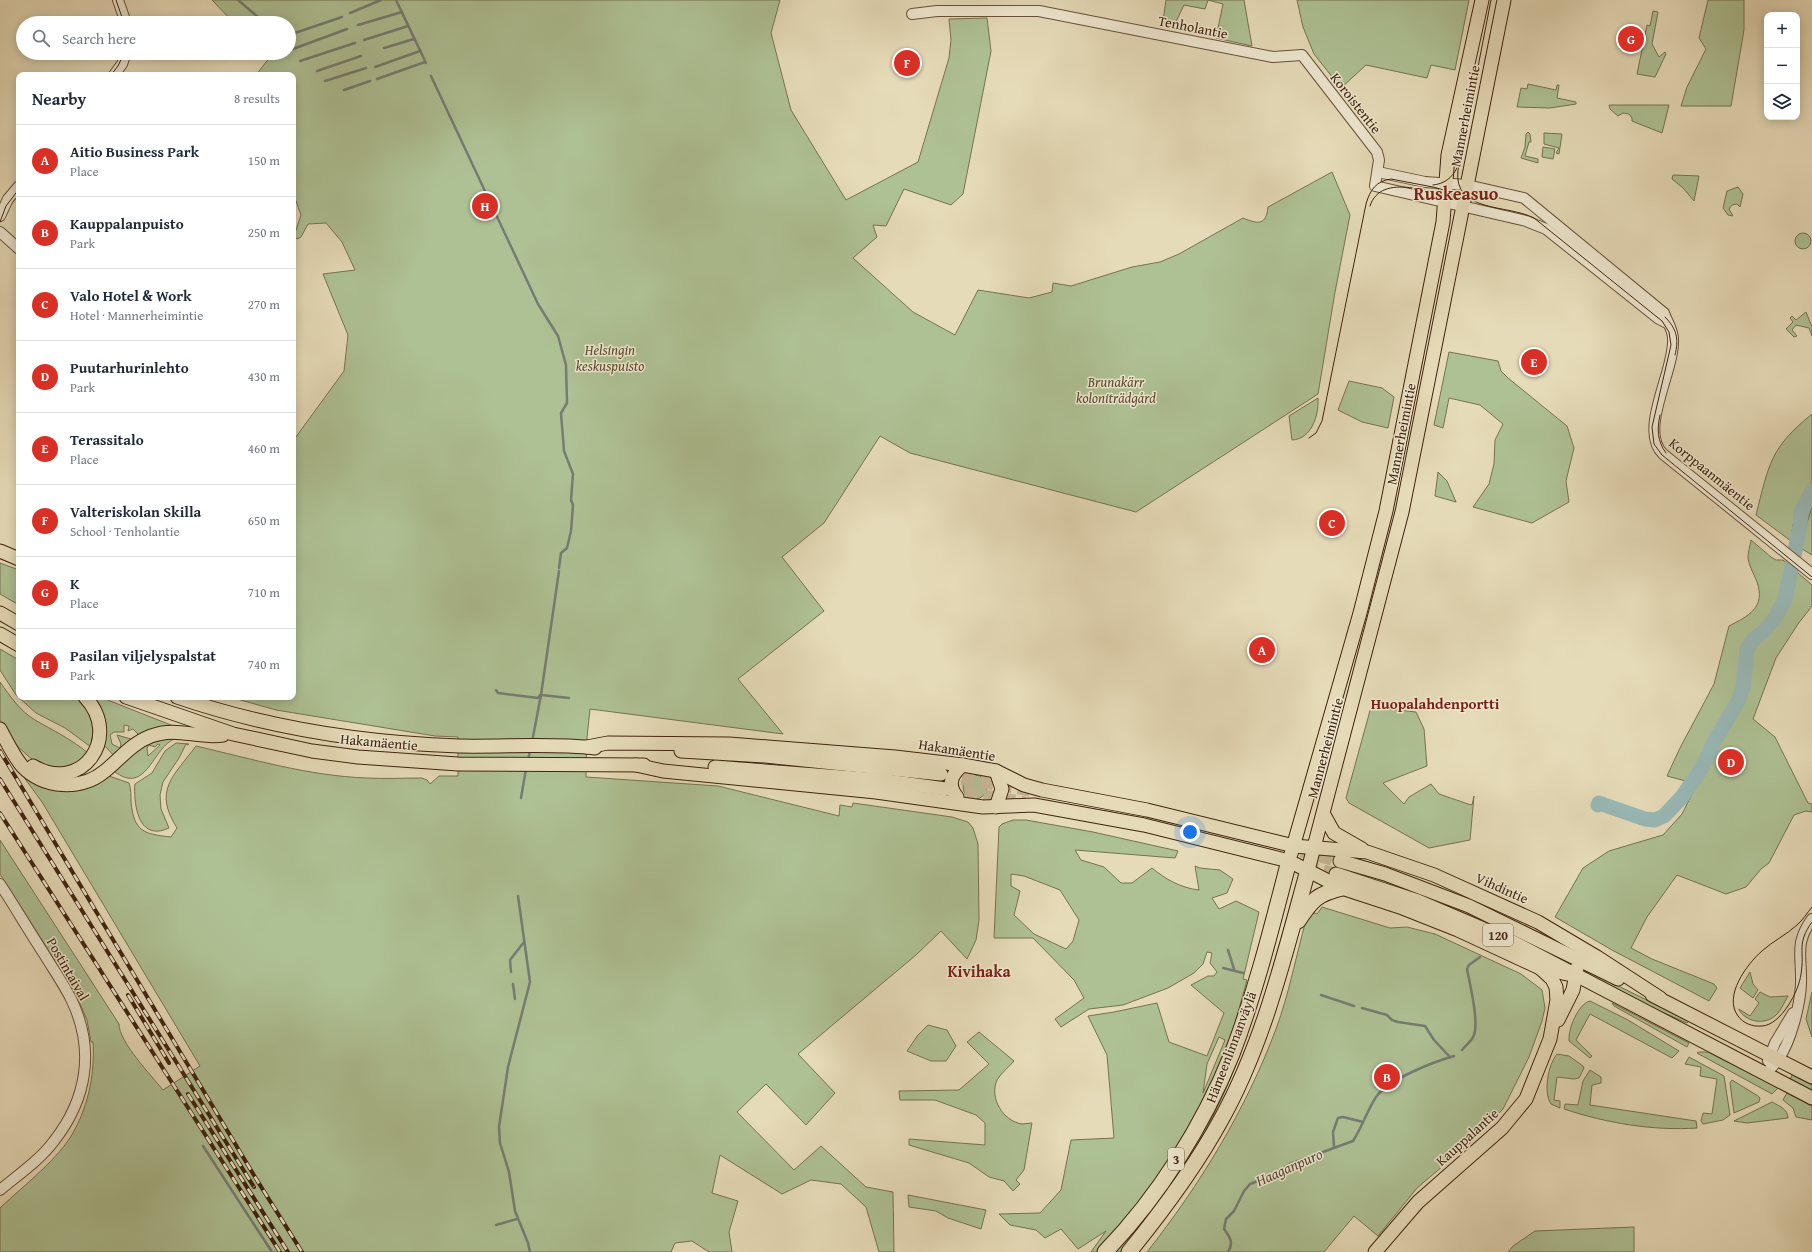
<!DOCTYPE html>
<meta charset="utf-8">
<style>
:root{--surface:#fff;--page:#f2f2f3;--text:#1f2937;--muted:#747a83;--line:#e0e1e3;--accent:#d93025}
body{margin:0;font-family:"Gentium Book Plus",serif;background:var(--page);color:var(--text)}
.controls{position:absolute;right:12px;top:12px;display:grid;overflow:hidden;border-radius:8px;box-shadow:0 2px 10px #0003}
.controls button{width:36px;height:36px;display:grid;place-items:center;padding:0;border:0;border-bottom:1px solid var(--line);background:var(--surface);color:var(--text);font:20px sans-serif}
.you{position:absolute;left:1190px;top:832px;width:14px;height:14px;margin:-10px;border:3px solid #fff;border-radius:50%;background:#1a73e8;box-shadow:0 0 0 6px #1a73e833}
.badge{display:grid;place-items:center;width:26px;height:26px;border-radius:50%;background:var(--accent);color:#fff;font-size:13px;font-weight:700}
.pin{position:absolute;translate:-50% -50%;border:2px solid #fff;box-shadow:0 1px 4px #0006}
.list{margin:0;padding:0;list-style:none}
h2{display:flex;justify-content:space-between;align-items:center;height:52px;margin:0;padding:0 16px;font-size:17px}
h2 small{font-size:13px;font-weight:400;color:var(--muted)}
.list li{display:grid;grid-template-columns:26px 1fr auto;gap:12px;align-items:center;box-sizing:border-box;height:72px;padding:0 16px;border-top:1px solid var(--line)}
.list b{display:block;font-size:15px;white-space:nowrap}
.list p{margin:0;font-size:13px;white-space:nowrap;color:var(--muted)}
.list em{font-size:13px;font-style:normal;color:var(--muted)}
.icon{flex:none;width:22px;height:22px;fill:none;stroke:currentColor;stroke-width:2;stroke-linecap:round;stroke-linejoin:round}
.map{position:relative;flex:none;width:1812px;height:1252px;overflow:hidden}
.search{position:absolute;background:var(--surface);box-shadow:0 2px 10px #0003;left:16px;top:16px;width:280px;height:44px;display:flex;align-items:center;gap:10px;box-sizing:border-box;padding:0 14px;border-radius:22px;color:var(--muted);font-size:15px}
.panel{position:absolute;background:var(--surface);box-shadow:0 2px 10px #0003;left:16px;top:72px;width:280px;height:628px;border-radius:8px}
.map>svg:first-child{display:block}
</style>
<div class="map">
<svg width="1812" height="1252" viewBox="0 0 1812 1252">
<rect width="100%" height="100%" fill="#e6dbb8"/>
<filter id="stains"><feTurbulence type="fractalNoise" baseFrequency=".005" numOctaves="4"/><feColorMatrix values="0 0 0 0 .2 0 0 0 0 .09 0 0 0 0 .02 0 0 0 .5 -.17"/></filter>
<radialGradient id="worn" r=".72"><stop offset=".6" stop-color="#630" stop-opacity="0"/><stop offset="1" stop-color="#630" stop-opacity=".3"/></radialGradient>
<g fill="#aec194" stroke="#767250" fill-rule="evenodd">
<path d="M212,0H780L771,33L791,110L846,200L918,162L949,58L951,40L949,19L987,18L991,51L963,194L951,205L904,189L886,226L873,225L877,237L853,258L913,312L955,335L978,290L1029,298L1052,292L1053,283L1071,286L1132,267L1160,262L1179,254L1243,218C1258,224 1266,226 1268,207L1332,172L1350,215L1335,292L1318,394L1136,512L910,453L880,436L824,523L782,557L824,611L738,679L783,734L590,709L587,738L586,777L718,786L839,816L840,805L852,807L853,803L952,817L968,822L973,828L978,844L979,920L976,940L967,959L941,931L916,955L798,1054L835,1093L806,1125L766,1084L737,1112L794,1170L821,1146L866,1187L893,1192L894,1252H879L866,1207L841,1184L811,1180L782,1194L720,1155L712,1193L738,1201L729,1232L732,1252H709L692,1241L675,1243L671,1252H0V1208C23,1186 60,1158 74,1131C89,1104 95,1071 93,1042H91L87,1020L75,992L0,874V840L119,1024C119,1042 151,1075 163,1090L200,1066L42,802L15,765L37,784L109,776L129,783C131,789 131,796 131,802C134,832 144,834 171,837L177,828C153,790 173,777 196,746C252,759 309,776 367,778C385,779 403,778 422,778L427,780L430,784L439,776H458V737L435,736L276,710L230,697H293V441L344,371L348,335L323,274L355,270L342,242L326,223L308,224L301,237L297,239L294,236L301,215L293,193V75H256L273,53H289V23H234Z"/>
<path d="M1166,0H1244L1252,46L1216,38L1223,4L1208,0L1205,9L1184,5L1173,28L1168,27L1163,21Z"/>
<path d="M1297,0H1469L1455,70L1431,65L1427,78L1366,65L1341,88L1314,54L1303,27Z"/>
<path d="M1708,0H1744V30L1731,106H1681L1687,87L1706,49L1699,38Z"/>
<path d="M1653,11L1658,12L1652,44L1659,57L1665,52L1666,54L1655,77L1637,74L1647,25L1650,26Z"/>
<path d="M1528,84L1556,90L1557,85H1559L1557,98L1576,102V104L1550,108L1517,107L1521,88L1527,89Z"/>
<path d="M1609,105H1669L1662,133L1632,121V118L1629,114L1623,113L1618,116L1610,109Z"/>
<path d="M1528,132L1530,134L1531,142H1529L1525,156L1538,159V163L1521,158L1525,147L1526,134Z"/>
<path d="M1544,133L1562,134L1559,154L1556,153L1559,148L1544,144Z"/>
<path d="M1543,147L1555,149L1553,159L1542,157Z"/>
<path d="M1673,175L1699,176L1694,201L1683,188L1672,179Z"/>
<path d="M1738,187L1743,194L1740,207L1737,204L1732,205L1729,209L1733,216L1728,215L1723,208L1727,191Z"/>
<circle cx="1803" cy="241" r="8"/>
<path d="M1806,312L1812,327V336L1809,328L1796,325L1792,330L1797,336L1794,337L1786,329L1793,322L1790,318L1792,316L1796,320Z"/>
<path d="M1449,352L1498,361L1501,371L1508,378L1567,426L1574,448L1566,481L1569,502L1532,523L1473,507L1489,484L1494,464L1495,440L1503,424L1480,405L1449,398L1443,428L1434,425Z"/>
<path d="M1349,381L1382,388L1394,397L1388,428L1362,422L1338,410Z"/>
<path d="M1318,398C1319,415 1312,439 1292,440L1289,416Z"/>
<path d="M1812,414V485L1805,495L1793,525L1791,541L1756,515C1769,464 1770,448 1812,414Z"/>
<path d="M1438,472L1447,481L1456,502L1435,496Z"/>
<path d="M1812,507V555L1799,547Z"/>
<path d="M1751,540L1771,557L1776,560H1783L1812,585V606L1798,624L1776,658L1753,719L1775,737L1808,803L1812,804V812L1806,811L1794,815L1769,863L1761,869L1746,887L1726,894L1677,875L1647,917L1631,948L1652,959L1714,984L1717,988L1709,1001L1612,950L1555,917L1583,868L1609,851L1663,835L1682,814L1697,784L1667,776L1680,748L1714,684L1729,626C1748,616 1766,608 1757,582C1754,574 1749,566 1748,558C1748,552 1750,546 1751,540Z"/>
<path d="M0,563L19,570V605L0,594Z"/>
<path d="M0,649L19,660V697H78C97,715 94,723 91,747L65,728L36,713L16,695L0,670Z"/>
<path d="M0,682C10,696 20,711 35,720C54,731 71,739 88,753L76,765L59,769L37,763L27,755L14,743L0,720Z"/>
<path d="M90,697H100L176,727L115,757L104,745ZM124,725L129,726L128,731L133,729L139,735L131,739L117,735L121,744L120,748L112,744L110,735L114,732H124Z"/>
<path d="M1371,707L1416,712L1424,729L1427,766L1383,783L1404,804L1409,797L1431,784L1439,794L1468,804L1472,805L1474,796L1470,840L1429,848L1349,803L1346,798Z"/>
<path d="M160,738H178C153,742 148,798 114,771L135,751ZM158,744L160,745L148,756L147,748L149,745L155,747Z"/>
<path d="M176,743L189,744L188,745L186,744L179,758L163,782L160,795L161,809L169,828C145,839 137,819 135,799C135,794 134,789 135,784L152,773L165,751Z"/>
<circle cx="975" cy="787" r="12"/>
<path d="M1013,820H1026L1093,832L1178,851L1175,858L1075,850L1081,860L1104,867L1121,883H1132L1152,868C1165,879 1181,888 1199,890L1195,866L1200,868L1220,870L1233,879L1227,893L1212,898L1219,909L1236,901L1259,912L1243,979L1247,980L1230,1041L1200,1110L1153,1186L1098,1252H1091L1106,1231L1078,1249L1061,1229L1045,1238L1036,1230L1010,1225L999,1214L1040,1213L1061,1190L1071,1140L1114,1138L1107,1055L1088,1016L1114,1012L1157,1003L1169,1042L1207,1056L1224,1013L1191,985L1208,976H1214L1217,972L1210,963L1212,953L1207,952L1203,964L1194,973L1168,988L1123,1005L1089,1009L1061,1027L1055,1019L1084,998L1074,980L1033,938H994L999,827L1002,824ZM1011,874L1024,876L1060,890L1079,920L1073,941L1066,949L1034,934L1014,915L1020,891L1011,886ZM1219,1037L1225,1040L1203,1093L1207,1064Z"/>
<path d="M1322,907L1390,928L1407,927L1435,934L1521,974L1542,990L1545,1008L1542,1021L1529,1057L1503,1109L1470,1143L1417,1188L1378,1236L1354,1216L1324,1252H1147C1200,1185 1246,1109 1276,1029C1289,994 1296,956 1306,920L1310,911L1317,914Z"/>
<path d="M1586,970L1689,1021L1687,1023L1639,1002L1585,974Z"/>
<path d="M1750,972L1753,984L1758,990L1753,998L1740,988Z"/>
<path d="M1760,992L1770,997L1788,996C1785,1001 1782,1008 1778,1013C1768,1025 1748,1024 1739,1010V1009L1750,1016L1759,1003L1755,999Z"/>
<path d="M1812,992V1037L1806,1019Z"/>
<path d="M1590,1001L1628,1020L1679,1051L1672,1058L1590,1014L1576,1040L1592,1056L1590,1058L1569,1041C1568,1029 1578,1004 1590,1001Z"/>
<path d="M1612,1003L1689,1043L1687,1047L1614,1006Z"/>
<path d="M928,1025L947,1030L956,1046L946,1061H931L907,1051L918,1035Z"/>
<path d="M979,1032L1014,1061C1009,1067 1001,1073 997,1080C989,1098 1003,1121 1022,1124C1025,1124 1029,1123 1032,1123L1024,1170L1016,1180L1020,1184L1013,1191L1004,1181L989,1177L969,1163L909,1145V1139L985,1145V1123L976,1115L935,1100H900L899,1091L959,1090L989,1064L967,1042Z"/>
<path d="M1242,1048C1215,1124 1174,1192 1120,1252H1114Z"/>
<path d="M1699,1052H1708L1778,1088L1772,1094L1697,1053Z"/>
<path d="M1557,1054L1569,1056L1583,1066L1584,1068L1579,1078L1574,1079L1557,1077L1554,1100L1560,1101V1108L1551,1104C1543,1092 1548,1065 1557,1054Z"/>
<path d="M1689,1057L1724,1076L1730,1115L1723,1120L1703,1124L1701,1121L1703,1113L1712,1114L1717,1079L1700,1076L1701,1067L1685,1064Z"/>
<path d="M1590,1070L1601,1077V1083L1592,1085L1590,1105L1696,1121L1697,1128C1653,1131 1606,1123 1564,1109L1565,1104L1578,1105L1583,1081Z"/>
<path d="M1792,1075L1812,1085V1092L1790,1080Z"/>
<path d="M1732,1080L1758,1096L1760,1098L1759,1102L1734,1113L1730,1083Z"/>
<path d="M1787,1093L1812,1106V1120L1796,1117L1793,1108L1783,1100Z"/>
<path d="M1772,1102C1779,1106 1788,1109 1788,1118L1747,1123L1734,1121Z"/>
<path d="M908,1195L986,1210L981,1229L948,1218L936,1211L909,1207Z"/>
<path d="M1634,1227V1252H1508L1513,1246L1535,1231Z"/>
</g>
<path fill="#99b9b7" stroke="#757d73" d="M1812,485V507L1799,547L1791,541C1794,520 1799,502 1812,485Z"/>
<g fill="none" stroke-linecap="round" stroke-linejoin="round">
<path stroke="#6c6e62" stroke-width="1" d="M1812,491L1808,497L1801,514L1804,515L1808,508L1812,507"/>
<g stroke="#757d73" stroke-width="2.5">
<path d="M238,0L265,23"/>
<path d="M396,0L426,63"/>
<path d="M350,13L381,0"/>
<path d="M358,25L402,12"/>
<path d="M289,35L342,17"/>
<path d="M364,40L408,26"/>
<path d="M384,48L414,39"/>
<path d="M293,49L347,29"/>
<path d="M300,61L355,43"/>
<path d="M375,67L420,51"/>
<path d="M317,71L361,56"/>
<path d="M431,76L538,304L558,336L566,365L567,403L561,413L564,451L573,474L571,500L573,505L571,531L567,548L561,553L559,568"/>
<path d="M377,79L425,62"/>
<path d="M325,81L366,68"/>
<path d="M344,90L370,81"/>
<path d="M559,571L541,695L569,698"/>
<path d="M496,690L498,693L538,698L540,695"/>
<path d="M532,742L541,695"/>
<path d="M528,760L530,751"/>
<path d="M521,798L526,769"/>
<path d="M518,896L530,982L508,1067L499,1127L500,1143L509,1172L515,1211L528,1243L530,1252"/>
<path d="M1228,950L1234,969"/>
<path d="M1223,968L1243,973"/>
<path d="M511,972L510,960L524,942"/>
<path d="M513,984L515,999"/>
<path d="M1321,995L1354,1006"/>
<path d="M1362,1008L1387,1015L1392,1020L1398,1022L1425,1026L1434,1040L1450,1057"/>
<path d="M1462,1050C1466,1045 1472,1041 1474,1035C1479,1021 1470,985 1467,969L1469,965L1480,957"/>
<path d="M203,1146L272,1252"/>
<path d="M1334,1147L1333,1132L1338,1118L1343,1117L1363,1122"/>
<path d="M496,1225L517,1219"/>
<path d="M1228,1252C1234,1243 1230,1237 1224,1229L1226,1219L1234,1211L1244,1191L1250,1184L1271,1176L1290,1164L1353,1141C1362,1127 1367,1111 1376,1097C1389,1079 1433,1062 1454,1056"/>
</g>
<path stroke="#99b9b7" stroke-width="15" d="M1598,805L1599,803L1645,819L1655,820L1664,816L1682,797L1703,766L1713,744L1738,701L1743,688L1747,649L1753,640L1765,630L1775,618L1785,600L1800,526L1801,511L1812,492"/>
<g stroke="#c5b696" stroke-width="13" stroke-dasharray="13 6" stroke-linecap="butt">
<path d="M943,775L1030,790"/>
<path d="M946,789L1025,803"/>
<path d="M1301,851L1340,861"/>
<path d="M1305,867L1336,874"/>
</g>
<g stroke="#695138" stroke-width="12">
<g id="minor">
<path d="M118,0L126,23"/>
<path d="M912,14L937,11H1039L1273,57L1302,55L1377,152L1379,160L1375,186L1526,221L1546,229L1659,319L1667,323"/>
<path d="M114,75L122,64L126,53"/>
<path d="M1378,172L1425,182L1467,185L1524,198L1664,313C1667,322 1673,329 1673,339C1675,370 1638,430 1663,454L1812,574"/>
<path d="M0,216L8,199L19,186"/>
<path d="M0,232L19,249"/>
<path d="M0,884C15,907 29,931 44,954C53,969 64,984 72,1001C95,1050 87,1099 54,1141C40,1160 18,1175 0,1190"/>
<path d="M1768,1061L1775,1043L1793,1013"/>
<path d="M1765,1074C1770,1069 1776,1064 1779,1058C1791,1041 1800,1005 1801,984C1802,956 1794,944 1812,919"/>
</g>
</g>
<g stroke="#3f230d" stroke-width="15">
<g id="major">
<path d="M0,551L19,559"/>
<path d="M0,613L19,624"/>
<path d="M0,634L19,645"/>
<path d="M126,697L233,734L312,751L358,757L458,764L644,765"/>
<path d="M177,697C268,728 363,743 459,746C504,747 551,743 595,748"/>
<path d="M0,729C7,742 13,755 22,766C44,789 81,791 105,771C120,759 132,743 151,736C177,726 197,739 223,735"/>
<path d="M587,747L608,743L729,744L895,757L963,765L996,771L1024,785L1042,790L1147,810L1294,846L1367,852L1434,875L1538,922L1597,957L1660,998"/>
<path d="M681,751L765,756L941,774"/>
<path d="M636,765L663,771L876,792L983,807L1034,805L1144,825L1289,861L1342,888L1400,907L1458,930L1540,968L1576,976"/>
<path d="M33,766C81,795 123,737 85,697"/>
<path d="M715,767L879,780L946,789"/>
<path d="M996,771L1002,789L996,807"/>
<path d="M957,797C947,785 951,774 963,765"/>
<path d="M1324,815L1334,833L1362,849"/>
<path d="M1291,854L1360,613L1386,511L1443,222L1448,155L1482,0"/>
<path d="M1340,861L1385,874L1469,906L1618,979"/>
<path d="M1308,870L1402,512L1504,0"/>
<path d="M1336,874L1418,901L1507,939L1812,1098"/>
<path d="M1652,995L1812,1077"/>
<path d="M1558,1020L1573,990L1577,968"/>
<path d="M1375,1252L1418,1202L1502,1128L1526,1099L1550,1039L1557,1000L1556,987L1552,979L1540,968"/>
</g>
</g>
<g stroke="#3f230d" stroke-width="17">
<g id="highway">
<path d="M1298,921C1312,900 1317,894 1342,888"/>
<path d="M1105,1252C1159,1196 1203,1126 1232,1054C1256,991 1272,926 1289,861"/>
<path d="M1129,1252C1164,1209 1196,1166 1222,1118C1264,1042 1285,953 1308,870"/>
</g>
</g>
<use href="#minor" stroke="#efe8d1" stroke-width="10"/>
<use href="#major" stroke="#e6dbb8" stroke-width="13"/>
<use href="#highway" stroke="#e6dbb8" stroke-width="15"/>
<g stroke="#3f230d" stroke-width="1">
<path d="M116,0L124,23"/>
<path d="M1491,0L1458,170C1453,213 1507,204 1534,218L1662,321L1669,332L1671,345L1652,427L1654,444L1662,455L1812,577"/>
<path d="M111,75L118,66L124,53"/>
<path d="M1433,185C1444,184 1452,178 1457,168"/>
<path d="M1370,206C1381,171 1434,194 1459,199"/>
<path d="M0,222L6,206L19,189"/>
<path d="M1665,317C1677,329 1679,339 1675,355"/>
<path d="M1660,415C1657,429 1657,441 1666,453"/>
<path d="M1309,438L1316,433L1322,421L1366,204C1370,190 1376,181 1391,179L1433,187L1465,196"/>
<path d="M1812,907C1807,913 1803,920 1797,925C1786,935 1773,941 1762,951C1747,964 1723,996 1738,1016C1743,1023 1752,1027 1762,1026C1781,1025 1799,991 1801,974C1805,951 1796,944 1812,922"/>
</g>
<g stroke="#3f230d" stroke-width="4">
<g id="rail">
<path d="M0,751L255,1177L302,1252"/>
<path d="M0,779L254,1187"/>
<path d="M0,813L280,1252"/>
<path d="M128,995L169,1063"/>
<path d="M188,1094L288,1252"/>
</g>
</g>
<use href="#rail" stroke="#efe8d1" stroke-width="2.5" stroke-dasharray="8" stroke-linecap="butt"/>
</g>
<g text-anchor="middle" dominant-baseline="central" stroke-width="3" stroke-linejoin="round" paint-order="stroke">
<g fill="#efe8d1" stroke="#745e48" stroke-width="1">
<rect x="1483" y="924" width="30" height="22" rx="3"/>
<rect x="1168" y="1148" width="16" height="22" rx="3"/>
</g>
<g font-size="13" font-weight="bold" fill="#3f230d">
<text x="1498" y="935">120</text>
<text x="1176" y="1159">3</text>
</g>
<g font-size="14" fill="#3f230d" stroke="#efe8d1">
<text transform="translate(1193 27) rotate(11)">Tenholantie</text>
<text transform="translate(1356 103) rotate(52)">Koroistentie</text>
<text transform="translate(1465 116) rotate(-79)">Mannerheimintie</text>
<text transform="translate(1401 434) rotate(-79)">Mannerheimintie</text>
<text transform="translate(1712 474) rotate(39)">Korppaanmäentie</text>
<text transform="translate(379 742) rotate(5)">Hakamäentie</text>
<text transform="translate(1325 748) rotate(-75)">Mannerheimintie</text>
<text transform="translate(957 750) rotate(9)">Hakamäentie</text>
<text transform="translate(1502 888) rotate(24)">Vihdintie</text>
<text transform="translate(68 969) rotate(60)">Postintaival</text>
<text transform="translate(1231 1047) rotate(-69)">Hämeenlinnanväylä</text>
<text transform="translate(1467 1137) rotate(-42)">Kauppalantie</text>
</g>
<g font-size="14" font-style="italic" fill="#5b4a2f" stroke="#efe8d1">
<text x="610" y="350">Helsingin<tspan x="610" dy="16">keskuspuisto</tspan></text>
<text x="1116" y="382">Brunakärr<tspan x="1116" dy="16">koloniträdgård</tspan></text>
</g>
<g font-size="15" font-weight="bold" fill="#7a1f14" stroke="#efe8d1">
<text x="1435" y="703">Huopalahdenportti</text>
</g>
<g font-size="15" font-style="italic" fill="#564838" stroke="#efe8d1">
<text transform="translate(1289 1167) rotate(-24)">Haaganpuro</text>
</g>
<g font-size="16" font-weight="bold" fill="#7a1f14" stroke="#efe8d1">
<text x="979" y="971">Kivihaka</text>
</g>
<g font-size="18" font-weight="bold" fill="#7a1f14" stroke="#efe8d1">
<text x="1456" y="193">Ruskeasuo</text>
</g>
</g>
<rect width="100%" height="100%" filter="url(#stains)"/>
<rect width="100%" height="100%" fill="url(#worn)"/>
</svg>
<div class="controls">
<button>+</button>
<button>−</button>
<button><svg class="icon" aria-label="layers" viewBox="0 0 24 24"><path d="M12 4l9 5-9 5-9-5zM3 14l9 5 9-5"/></svg></button>
</div>
<div class="you"></div>
<div class="pin badge" style="left:1262px;top:650px">A</div>
<div class="pin badge" style="left:1387px;top:1077px">B</div>
<div class="pin badge" style="left:1332px;top:523px">C</div>
<div class="pin badge" style="left:1731px;top:762px">D</div>
<div class="pin badge" style="left:1534px;top:362px">E</div>
<div class="pin badge" style="left:907px;top:63px">F</div>
<div class="pin badge" style="left:1631px;top:39px">G</div>
<div class="pin badge" style="left:485px;top:206px">H</div>
<div class="search"><svg class="icon" aria-label="search" viewBox="0 0 24 24"><circle cx="10" cy="10" r="6"/><path d="M15 15l6 6"/></svg>Search here</div>
<section class="panel">
<h2>Nearby<small>8 results</small></h2>
<ul class="list">
<li><span class="badge">A</span><div><b>Aitio Business Park</b><p>Place</p></div><em>150 m</em></li>
<li><span class="badge">B</span><div><b>Kauppalanpuisto</b><p>Park</p></div><em>250 m</em></li>
<li><span class="badge">C</span><div><b>Valo Hotel &amp; Work</b><p>Hotel · Mannerheimintie</p></div><em>270 m</em></li>
<li><span class="badge">D</span><div><b>Puutarhurinlehto</b><p>Park</p></div><em>430 m</em></li>
<li><span class="badge">E</span><div><b>Terassitalo</b><p>Place</p></div><em>460 m</em></li>
<li><span class="badge">F</span><div><b>Valteriskolan Skilla</b><p>School · Tenholantie</p></div><em>650 m</em></li>
<li><span class="badge">G</span><div><b>K</b><p>Place</p></div><em>710 m</em></li>
<li><span class="badge">H</span><div><b>Pasilan viljelyspalstat</b><p>Park</p></div><em>740 m</em></li>
</ul>
</section>
</div>
